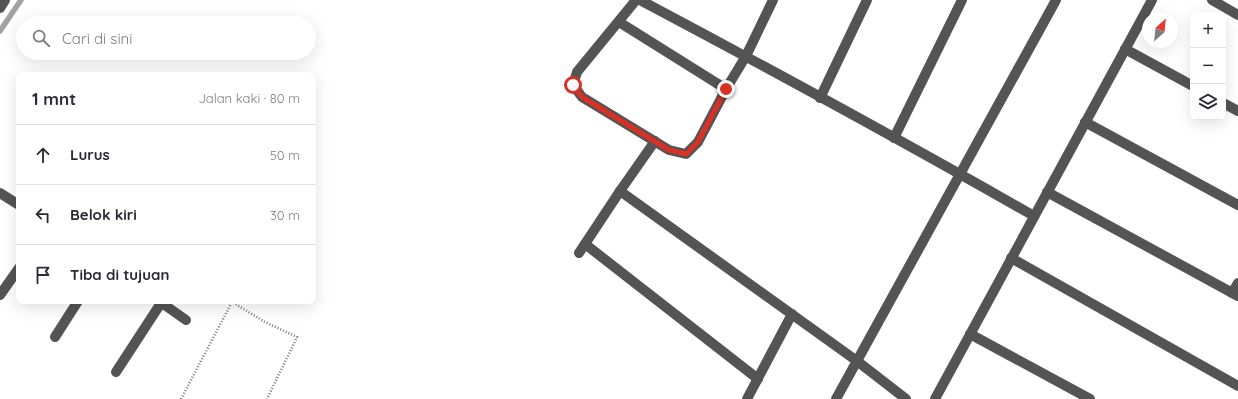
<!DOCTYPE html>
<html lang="id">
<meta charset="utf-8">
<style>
:root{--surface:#fff;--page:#f7f7f7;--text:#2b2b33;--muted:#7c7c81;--line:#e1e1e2}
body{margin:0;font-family:Quicksand,sans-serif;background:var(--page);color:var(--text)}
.controls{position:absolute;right:12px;top:12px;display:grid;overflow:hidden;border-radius:8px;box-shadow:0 4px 16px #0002}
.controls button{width:36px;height:36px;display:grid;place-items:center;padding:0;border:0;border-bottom:1px solid var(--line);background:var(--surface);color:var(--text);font:20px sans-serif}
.compass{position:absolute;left:1142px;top:12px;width:36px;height:36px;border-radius:50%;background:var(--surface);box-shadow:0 4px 16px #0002;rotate:27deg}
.stop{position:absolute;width:12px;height:12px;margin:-9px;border:3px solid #d93025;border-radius:50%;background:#fff}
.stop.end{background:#d93025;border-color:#fff;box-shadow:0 1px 4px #0008}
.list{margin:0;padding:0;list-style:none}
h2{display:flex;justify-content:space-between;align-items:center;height:52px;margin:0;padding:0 16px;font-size:17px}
h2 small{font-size:13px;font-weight:400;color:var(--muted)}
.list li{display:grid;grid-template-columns:26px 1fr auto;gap:12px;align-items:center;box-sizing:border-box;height:60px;padding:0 16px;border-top:1px solid var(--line)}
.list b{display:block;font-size:15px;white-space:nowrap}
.list em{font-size:13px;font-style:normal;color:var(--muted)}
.icon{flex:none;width:22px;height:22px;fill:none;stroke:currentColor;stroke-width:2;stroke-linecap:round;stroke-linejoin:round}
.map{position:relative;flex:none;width:1238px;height:399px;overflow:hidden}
.search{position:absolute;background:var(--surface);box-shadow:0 4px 16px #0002;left:16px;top:16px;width:300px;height:44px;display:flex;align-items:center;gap:10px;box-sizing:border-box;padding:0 14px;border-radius:22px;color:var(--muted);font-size:15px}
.panel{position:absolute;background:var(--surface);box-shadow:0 4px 16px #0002;left:16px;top:72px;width:300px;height:232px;border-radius:8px}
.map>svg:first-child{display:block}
</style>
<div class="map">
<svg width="1238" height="399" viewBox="0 0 1238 399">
<rect width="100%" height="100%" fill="#fff"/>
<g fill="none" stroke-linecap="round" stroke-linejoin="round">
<path stroke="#a2a2a2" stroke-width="5.5" d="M0,31L21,0"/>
<path stroke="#767676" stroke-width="2.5" stroke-dasharray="1 2" stroke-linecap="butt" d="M181,399L232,302L265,322L297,337L267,399"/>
<g stroke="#545454" stroke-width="10">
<path d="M636,0L577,72L573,85L582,97L669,150L686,154L698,142L726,89L746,56L773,0"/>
<path d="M640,0C772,70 904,142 1034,216"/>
<path d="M1212,0L1238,15"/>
<path d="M0,8L5,0"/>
<path d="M619,22L726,89"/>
<path d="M1125,49L1193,86"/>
<path d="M820,98L867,0"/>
<path d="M1223,103L1238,111"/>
<path d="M1085,122L1238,205"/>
<path d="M894,138L962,0"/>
<path d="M620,191L857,361L906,399"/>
<path d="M1047,192L1238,296"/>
<path d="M0,193L19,205"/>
<path d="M585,244L758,379"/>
<path d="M579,253L620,191L655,141"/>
<path d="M1011,258L1238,386"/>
<path d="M1232,293L1238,283"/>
<path d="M0,295L19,268"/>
<path d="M159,301L186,320"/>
<path d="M970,334L1090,399"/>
<path d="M55,337L78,301"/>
<path d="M116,372L161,303"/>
<path d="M747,399L792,314"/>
<path d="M836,399L1056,0"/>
<path d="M935,399L1152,0"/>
</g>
</g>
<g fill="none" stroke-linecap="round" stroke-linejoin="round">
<path stroke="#d93025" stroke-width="5" d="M573,85L582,97L669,150L686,154L698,142L726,89"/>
</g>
</svg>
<div class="controls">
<button>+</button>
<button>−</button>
<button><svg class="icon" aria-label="layers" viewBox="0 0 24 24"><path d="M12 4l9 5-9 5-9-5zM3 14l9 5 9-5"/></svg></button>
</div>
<svg class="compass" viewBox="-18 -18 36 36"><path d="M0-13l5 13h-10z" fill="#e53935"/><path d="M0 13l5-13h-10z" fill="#7c7c81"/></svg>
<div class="stop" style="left:573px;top:85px"></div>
<div class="stop end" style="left:726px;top:89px"></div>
<div class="search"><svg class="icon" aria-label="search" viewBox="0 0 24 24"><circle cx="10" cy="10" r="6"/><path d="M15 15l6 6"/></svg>Cari di sini</div>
<section class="panel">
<h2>1 mnt<small>Jalan kaki · 80 m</small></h2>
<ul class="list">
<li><svg class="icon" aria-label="ahead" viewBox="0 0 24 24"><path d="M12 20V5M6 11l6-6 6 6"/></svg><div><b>Lurus</b></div><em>50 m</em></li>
<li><svg class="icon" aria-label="left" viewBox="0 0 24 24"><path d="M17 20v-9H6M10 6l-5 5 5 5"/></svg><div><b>Belok kiri</b></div><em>30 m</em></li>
<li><svg class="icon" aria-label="arrive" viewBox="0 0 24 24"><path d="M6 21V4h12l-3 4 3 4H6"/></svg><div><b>Tiba di tujuan</b></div></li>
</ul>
</section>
</div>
